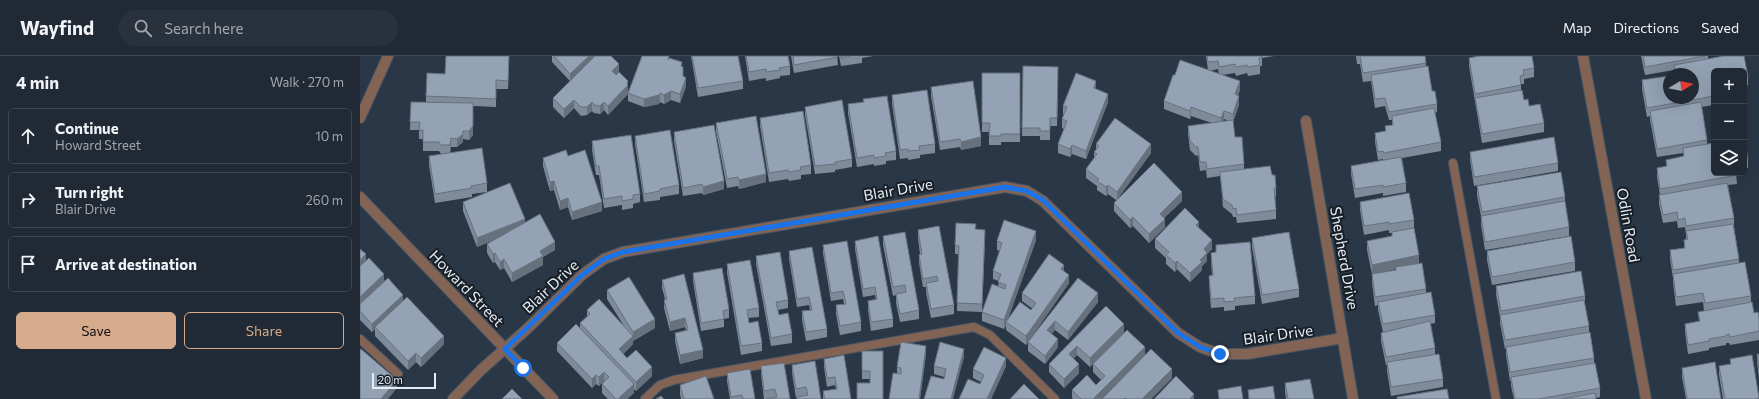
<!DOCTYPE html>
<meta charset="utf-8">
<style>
:root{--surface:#202934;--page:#28313c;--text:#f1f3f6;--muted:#a2a6ac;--line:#3d454f;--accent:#d6ab8b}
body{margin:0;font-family:Commissioner,sans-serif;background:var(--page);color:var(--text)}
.controls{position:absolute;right:12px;top:12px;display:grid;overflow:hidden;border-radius:6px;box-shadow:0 4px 16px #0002}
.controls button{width:36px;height:36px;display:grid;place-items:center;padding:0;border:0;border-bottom:1px solid var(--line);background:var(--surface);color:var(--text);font:20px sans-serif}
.compass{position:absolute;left:1303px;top:12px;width:36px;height:36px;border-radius:50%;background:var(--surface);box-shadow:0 4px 16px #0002;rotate:80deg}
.scale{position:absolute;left:12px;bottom:10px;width:64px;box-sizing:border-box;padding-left:4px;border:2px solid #e3ecf5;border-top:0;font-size:11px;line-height:14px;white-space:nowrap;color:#e3ecf5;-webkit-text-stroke:3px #181e25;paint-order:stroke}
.stop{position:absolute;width:12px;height:12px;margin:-9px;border:3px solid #1a73e8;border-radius:50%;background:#fff}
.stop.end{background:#1a73e8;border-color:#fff;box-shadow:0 1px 4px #0008}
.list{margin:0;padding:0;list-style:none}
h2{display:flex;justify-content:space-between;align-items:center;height:52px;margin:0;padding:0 16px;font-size:17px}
h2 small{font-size:13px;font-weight:400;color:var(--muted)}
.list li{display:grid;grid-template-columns:26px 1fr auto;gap:12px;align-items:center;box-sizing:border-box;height:56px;margin:0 8px 8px;padding:0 8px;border:1px solid var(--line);border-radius:6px}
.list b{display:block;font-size:15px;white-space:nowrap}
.list p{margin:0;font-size:13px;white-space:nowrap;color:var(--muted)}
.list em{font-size:13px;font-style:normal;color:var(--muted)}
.actions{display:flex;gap:8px;padding:12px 16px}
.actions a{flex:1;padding:9px 0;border:1px solid var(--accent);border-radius:6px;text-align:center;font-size:14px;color:var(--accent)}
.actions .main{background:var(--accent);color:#111}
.icon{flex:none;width:22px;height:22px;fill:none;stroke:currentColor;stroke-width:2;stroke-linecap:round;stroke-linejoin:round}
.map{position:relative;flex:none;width:1399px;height:343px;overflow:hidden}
header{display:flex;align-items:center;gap:24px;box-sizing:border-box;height:56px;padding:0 20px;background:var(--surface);border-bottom:1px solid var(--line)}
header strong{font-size:19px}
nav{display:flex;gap:22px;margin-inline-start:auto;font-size:14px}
.search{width:280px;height:36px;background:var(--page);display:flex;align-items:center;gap:10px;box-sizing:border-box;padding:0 14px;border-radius:22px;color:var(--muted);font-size:15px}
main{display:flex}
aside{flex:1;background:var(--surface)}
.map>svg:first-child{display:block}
</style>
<header>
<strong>Wayfind</strong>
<div class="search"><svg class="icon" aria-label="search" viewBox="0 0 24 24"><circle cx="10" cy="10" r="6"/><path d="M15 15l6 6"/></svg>Search here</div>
<nav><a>Map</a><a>Directions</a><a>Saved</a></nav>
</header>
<main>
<aside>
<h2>4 min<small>Walk · 270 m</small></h2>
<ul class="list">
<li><svg class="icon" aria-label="ahead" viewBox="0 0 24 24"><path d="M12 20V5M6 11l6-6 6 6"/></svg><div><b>Continue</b><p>Howard Street</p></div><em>10 m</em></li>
<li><svg class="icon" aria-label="right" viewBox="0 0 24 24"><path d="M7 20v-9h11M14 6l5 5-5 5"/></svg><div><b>Turn right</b><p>Blair Drive</p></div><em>260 m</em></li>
<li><svg class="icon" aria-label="arrive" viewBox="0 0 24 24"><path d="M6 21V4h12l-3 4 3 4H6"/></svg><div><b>Arrive at destination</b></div></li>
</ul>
<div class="actions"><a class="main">Save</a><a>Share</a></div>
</aside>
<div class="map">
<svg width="1399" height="343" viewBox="0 0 1399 343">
<rect width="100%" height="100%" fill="#2a3746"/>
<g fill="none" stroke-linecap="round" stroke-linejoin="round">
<g stroke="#485462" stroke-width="10">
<g id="lane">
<path d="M1093,107L1136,343"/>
<path d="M0,283L38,318"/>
<path d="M285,343L300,329L314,324L614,271L630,279L695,343"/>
</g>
</g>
<g stroke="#485462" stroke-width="12">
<g id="street">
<path d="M1223,0L1286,343"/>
<path d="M0,62L28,0"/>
<path d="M946,65L993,343"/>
<path d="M0,141L193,343"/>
<path d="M93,343L121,314L168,272L222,219L244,203L263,196L645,131L667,135L683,145L818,277L840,291L860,298H887L983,282"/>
</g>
</g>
<use href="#lane" stroke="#836454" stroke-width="8"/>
<use href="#street" stroke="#836454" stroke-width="10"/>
</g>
<g fill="#7e8b9b" fill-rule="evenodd">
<path d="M192,0H251L259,17L268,25V36L309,3L322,11L323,21L326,30L320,47L311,44L304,48L300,46L299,48L284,51L268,45V38L248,59L244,54L240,58L234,57L232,55L227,59L221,60L214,52L204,62L193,51V42L210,25L192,6Z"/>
<path d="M331,0H378L383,25V33L338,41Z"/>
<path d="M385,0H428L430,10V19L420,20V22L406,25V22L389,25Z"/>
<path d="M431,0H477L478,9L434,17Z"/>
<path d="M479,0H513L502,2V7L481,10Z"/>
<path d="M846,0H914L902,2V10H900V18L888,20L887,17L876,20L875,17L862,19L880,34L878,39L879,49L873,66L875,81L884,108V113L912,119L916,132V141H915L916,154V163L877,167L876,161H873L872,158L863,151L860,120L847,122L846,114L840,115L838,99L836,100L830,94L828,78V70L852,67L831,60L830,63L804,53V45L815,19L848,14ZM858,13L859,18L850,15ZM864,63L869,65L863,66Z"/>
<path d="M996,0H1065L1066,10L1072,35L1077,48V56L1075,57L1081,86V95L1042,102L1046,127V136L1023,140V137L995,142L991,118V110L1023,104V103L1018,104L1015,86V77L1025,75V70L1032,69V64H1029L1025,50L1015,52L1011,25L1003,26L1000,8H997Z"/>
<path d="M1281,0H1348V3L1364,0H1384L1388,21V29L1384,30V15H1354V49L1341,51L1347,84V88L1354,87V117H1376L1377,128L1368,129L1374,162V170L1379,203V207L1385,206L1391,240V246H1392L1394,257L1398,256L1399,262V284L1370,289L1369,287H1366V289L1349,292V294L1328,298L1325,276V268L1339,265L1338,256L1344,255L1343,246L1316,250L1313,226V222L1310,203V194L1324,192V184L1326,183V179L1325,171L1318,172L1317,165L1303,167L1299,148V139H1300L1297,121V112L1306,111V104L1323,101V97L1297,101L1290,64V60L1287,61L1282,33V24L1309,20V42H1333V18H1315L1314,14L1285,19Z"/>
<path d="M1109,2L1174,12V21L1164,23V28H1161V34L1164,44L1184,67V76L1122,87L1109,10Z"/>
<path d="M149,8L148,33H136V51L113,50V79L109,84L103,83V86L97,91H91L90,97L127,127V136L112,138V141L75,147L69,109V100L83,98H81L79,95H63V83H59V74H50L51,46H66V40L85,18Z"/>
<path d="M663,10L698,11L697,70H690V84H680V80H662Z"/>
<path d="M622,17H660V86H641V89H629V76H622Z"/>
<path d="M571,31L621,90L601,94L600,91L580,94L571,40Z"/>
<path d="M736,33L748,46L726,103L712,98L710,101L698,97V88L704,73L702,72V63L704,59H703V50Z"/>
<path d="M532,39L575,88V97L560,99V102L548,104V102L540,103L532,48Z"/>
<path d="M503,43L536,95V104L526,105V108L514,110V108L497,111L488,57V48L503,46Z"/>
<path d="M445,51L492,103V111L475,114V116L455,118L445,59Z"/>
<path d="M400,62L451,109V118L441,119V123L429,125L428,123L409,126L400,70Z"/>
<path d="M356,67L406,126L379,133L378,130L367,132L356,75Z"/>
<path d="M314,76L364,133L343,139L342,137L323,140L314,85Z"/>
<path d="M275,80L319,129V138L300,141V144L284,146L275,88Z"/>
<path d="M232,85L280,138V146L273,148V152L262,154V149L244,152L239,119H236L232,94Z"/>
<path d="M736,88L791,97L759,141L822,145L804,162L805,171L789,187L773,170L770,172L754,155V147L756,144L748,138L746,140L737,134V130L726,122V113L734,102V96L736,94Z"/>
<path d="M1384,88L1388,103V112H1384Z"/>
<path d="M1110,96L1198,107V115L1114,130L1110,104Z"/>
<path d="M208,100L242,155L212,164L208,151L200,154L194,134L190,135L183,110V102Z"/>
<path d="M1117,130L1205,141V149L1209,171V180L1125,194L1121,169V160L1117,139Z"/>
<path d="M103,146L165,167L195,194L183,201V209L152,226L144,212L140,214L135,206L133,207L127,197V188L136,183L117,191L103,155Z"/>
<path d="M1000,146L1054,164V172L1059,207L1066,233V237L1075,259V267L1070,268L1075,292V298L1083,323V331L1031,340L1027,315V309H1026L1021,285V277L1023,276L1018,254V249L1015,250L1012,227V218L1036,214V213L1012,218L1007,194V185L1032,180V177H1029V174L1004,179L1000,154Z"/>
<path d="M839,172L852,193L847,198V205L842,210V214L830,226L817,213L815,216L806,208V202L795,192V183Z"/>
<path d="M616,173L625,182L622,256L597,255L598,198H595V189Z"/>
<path d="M558,174L594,249V258L571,262L566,236V231H563L559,207V199L560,198L558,182Z"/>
<path d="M523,180L559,254V263L540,266L536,247V239L533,240L523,189Z"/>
<path d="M892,182L939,233V241L902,248L892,191Z"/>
<path d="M676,184L648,263L671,254L673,253L662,245V237L704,215L709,227L666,289L646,274V269L644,273L622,265V256L638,231L639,225L633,223V215L640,195L637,194V185Z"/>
<path d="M495,185L533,263V271L511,275L508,254V245L516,244L515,239L503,241L495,193Z"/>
<path d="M463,189L501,266V275L480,279L476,258V249L484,248L483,243L471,245L463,197Z"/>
<path d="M856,189L895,240V248L875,250V254L864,255V251L851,252L849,228V220L852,219L851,205V197L856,196Z"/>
<path d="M0,193L6,205L84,288L61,311L56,306L48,314L15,280V273L12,276L0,264Z"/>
<path d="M429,195L467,273V281L446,285L442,264V255L450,254L449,249L437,251L429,203Z"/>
<path d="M1127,195L1215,206V215L1132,229L1127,204Z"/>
<path d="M396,200L428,244V252L418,254L419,259L432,278V287L411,290L396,208Z"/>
<path d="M367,208L399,252V261L388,262L389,267L402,287V295L381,299L367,217Z"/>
<path d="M333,217L369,253V262L364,263V271L341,275L333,225Z"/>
<path d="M324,218L343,302L320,308L315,285V277L326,274L325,271L310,275L304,252L305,243L302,232V224Z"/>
<path d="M718,222L738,246L708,284L695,274L691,278L698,291L685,308L668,295V286Z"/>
<path d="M1136,230L1225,240V248L1229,270V276L1234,302V307L1240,332V341L1236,342V343H1154L1151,330V325H1150L1146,299V293H1145L1140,267V261L1136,238Z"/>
<path d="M247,234L295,272L273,285V288L263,298L267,302L292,320L276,335L274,333V337L267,343H248L242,337V328L245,326L244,325L239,330L236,328L232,332L197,295V287L220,272V267L227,261V254L264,270L247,243Z"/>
<path d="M746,250L764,276L730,311L717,299L713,303L719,317L704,332L689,316V308Z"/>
<path d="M502,295L523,343L510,327V323H502Z"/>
<path d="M566,298L560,343L537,317V311Z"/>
<path d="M1397,298H1399V322L1397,307Z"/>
<path d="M1392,299L1399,343H1363L1359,319V310L1370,308V303Z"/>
<path d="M785,300L812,322L791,343H713L712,342V334L736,329L741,324L733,316V308Z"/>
<path d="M604,301L584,323V321L574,318V310Z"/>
<path d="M464,303L491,343H463V335L476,333L475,329L467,331L464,311Z"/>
<path d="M432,309L461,343H437V342H436L432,317Z"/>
<path d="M401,310L430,343H404L401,319Z"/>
<path d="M646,310L631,343H599L620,328L621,326L613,322V313Z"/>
<path d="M1322,312L1361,343H1326L1322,321Z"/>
<path d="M367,317L395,343H370L367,325Z"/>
<path d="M925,327L954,343H926L925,336Z"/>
<path d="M320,329L354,343H321L320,338Z"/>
</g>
<g fill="#67717e">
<path d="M229,0H239L210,26V18Z"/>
<path d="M259,8V17L252,24V15Z"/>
<path d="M326,22V30L320,47V38Z"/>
<path d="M268,25V38L248,59V50Z"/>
<path d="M736,25V34L734,32Z"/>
<path d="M880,25V34L875,47V38Z"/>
<path d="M311,35V44L304,48V39Z"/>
<path d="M300,37V46L299,48L284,51V43Z"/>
<path d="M748,38V46L726,103V95Z"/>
<path d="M879,40V49L873,66V58Z"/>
<path d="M214,44V52L204,62V53Z"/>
<path d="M232,46V55L227,59V51Z"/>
<path d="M244,46V54L240,58V50Z"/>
<path d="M113,47V79L109,84V75Z"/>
<path d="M831,51V60L830,63V55Z"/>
<path d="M864,55V63L861,70V62Z"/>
<path d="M103,78V86L97,91V83Z"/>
<path d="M621,81V90L601,94V86Z"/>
<path d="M91,82V91L90,98V89Z"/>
<path d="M791,88V97L757,144V136Z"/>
<path d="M712,89V98L710,101V93Z"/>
<path d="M406,118V126L379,133V124Z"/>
<path d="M194,125V134L190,135V126Z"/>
<path d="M364,125V133L343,139V131Z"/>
<path d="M748,129V138L746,140V131Z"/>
<path d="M822,136V145L800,166V158Z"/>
<path d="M208,142V151L200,154V145Z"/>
<path d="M242,146V155L212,164V156Z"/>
<path d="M773,161V170L770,172V164Z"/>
<path d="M165,163V171L117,191V182Z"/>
<path d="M805,163V171L789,187V178Z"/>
<path d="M839,166V174L836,169Z"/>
<path d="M676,175V184L647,266H646V269L644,273V264Z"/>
<path d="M852,184V193L847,198V205L842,210V214L830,226V217L840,204L844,193Z"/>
<path d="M195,186V194L183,201V209L152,226V217L180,195Z"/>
<path d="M135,197V206L133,207V198Z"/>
<path d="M6,198V207L0,213V204Z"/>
<path d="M1059,199V208L1012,218V209Z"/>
<path d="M144,203V212L140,214V206Z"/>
<path d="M817,205V213L815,216V207Z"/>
<path d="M704,209V217L701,213Z"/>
<path d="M24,218V227L0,250V241Z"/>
<path d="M709,219V227L666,289V280Z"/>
<path d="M738,237V246L708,284V276Z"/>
<path d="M43,239V247L15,271V273L12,276V268Z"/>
<path d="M325,262V271L310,275V266Z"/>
<path d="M295,263V272L273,285V288L259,302V293L273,280V276Z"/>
<path d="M695,265V274L687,283V274Z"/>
<path d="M764,268V276L730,311V302Z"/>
<path d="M84,280V288L61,311V302Z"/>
<path d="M698,283V291L685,308V300Z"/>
<path d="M566,290V298L560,343H559Z"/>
<path d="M717,290V299L709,307V298Z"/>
<path d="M785,291V300L742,343H733Z"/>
<path d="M604,293V301L593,343H591Z"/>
<path d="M343,294V302L320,308V299Z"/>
<path d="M56,297V306L48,314V305Z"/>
<path d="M646,302V310L631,343H627Z"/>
<path d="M719,308V317L704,332V323Z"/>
<path d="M292,311V320L276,335V326Z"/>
<path d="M812,313V322L791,343H782Z"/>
<path d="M244,316V325L239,330V321Z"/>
<path d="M236,319V328L232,332V323Z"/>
<path d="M37,324V332L28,343H21Z"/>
<path d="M274,328V337L267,343H258Z"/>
<path d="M834,338V343H830Z"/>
</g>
<g fill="#93a2b4" stroke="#67717e">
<path d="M86,0H149L148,25L136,24V43L66,40L67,17L85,18Z"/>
<path d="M194,0H229L210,18Z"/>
<path d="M235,0H251L259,8L252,15L256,19L259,16L268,25L267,28L268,29L248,50L244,46L240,50L234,49L232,46L227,51H221L214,44L204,53L193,42Z"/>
<path d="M282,0H309L308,4L309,2L322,6L321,10L323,11V20L326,22L320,38L311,35L304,39L300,37L299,39L284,43L268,37Z"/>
<path d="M332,0H378L383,25L338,32Z"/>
<path d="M386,0H428L430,10L419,12L420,14L406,16V13L389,16Z"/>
<path d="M433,0H477L478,1L434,9Z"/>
<path d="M481,0H490L481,2Z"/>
<path d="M847,0H902V1L899,2L900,9L888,11L887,9L876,11L875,8L859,11L858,5L848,6Z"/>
<path d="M1000,0H1065L1066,7L1003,17Z"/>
<path d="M1119,0H1172L1174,12L1163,14L1164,19L1160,20L1161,29L1115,38L1109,2Z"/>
<path d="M1283,0H1345L1285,11Z"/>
<path d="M1364,0H1384L1388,21H1384V15H1354V40L1287,52L1282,24L1309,20V42H1333V18H1316L1314,9Z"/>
<path d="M820,4L880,25L875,38L879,40L873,58L864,55L861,62L831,51L830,55L804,45L813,19H815Z"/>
<path d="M663,10L698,11L697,62H690V75H680V72H662Z"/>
<path d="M1068,10L1072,35H1075L1077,48L1029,56L1025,42L1015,43L1011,19Z"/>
<path d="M622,17H660V78H641V80H629L630,67H622Z"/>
<path d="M716,17L736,25L734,32L748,38L726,95L712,89L710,93L698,88L707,65L702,63L707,51L703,50Z"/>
<path d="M613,25L621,81L601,86L600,83L580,86L571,31Z"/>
<path d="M567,34L575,88L559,90L560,94L548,95V93L540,94L532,39Z"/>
<path d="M1162,34L1164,44L1168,43L1169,50L1180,48L1184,67L1122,78L1115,42Z"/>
<path d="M527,40L536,95L525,97L526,100L514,102V99L497,102L488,48L504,46L503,43Z"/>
<path d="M482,44L492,103L475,106V108L455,110L445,51Z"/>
<path d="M51,46L113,47V70L109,75H103V78L97,83L91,82L90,89H81L79,86H63V74H59L60,66H50Z"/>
<path d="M1341,46L1347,84L1297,93L1290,55Z"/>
<path d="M1074,52L1081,86L1024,97L1023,95L1018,96L1015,77L1026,75L1025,70L1033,69L1032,60Z"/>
<path d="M443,55L451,109L440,111L441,114L429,116L428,114L409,117L400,62Z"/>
<path d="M396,60L406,118L379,124L378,121L367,123L356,67Z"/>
<path d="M755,62L791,88L757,136L748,129L746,131L737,125L739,123L726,113L737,98L734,96L739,90L736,88Z"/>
<path d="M873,64L875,81H882L884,108L847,113L846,106H840L838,91H836L830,85L828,70Z"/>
<path d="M354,69L364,125L343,131L342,128L323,132L314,76Z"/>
<path d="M310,74L319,129L300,133V135L284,138L275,80Z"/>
<path d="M271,79L280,138L273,139V143L262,145V140L244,143L239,110H236L232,85Z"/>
<path d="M1194,81L1198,107L1114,121L1110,96Z"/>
<path d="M1354,87V117H1376L1377,119L1300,133L1297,112L1307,110L1306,104L1324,100L1323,92Z"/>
<path d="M1384,88H1385L1388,103L1384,104Z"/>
<path d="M122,92L127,127L111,130L112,132L75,138L69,100Z"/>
<path d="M206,94L208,100L225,94L242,146L212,156L208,142L200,145L194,125L190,126L183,102Z"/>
<path d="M1041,101L1046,127L1023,131V129L995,133L991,110Z"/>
<path d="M794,107L822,136L800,158L805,163L789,178L773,161L770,164L754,147Z"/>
<path d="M910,110L912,119H915L916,132H914L916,154L877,159L876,152L873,153L872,149L863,143L860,116Z"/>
<path d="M1201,116L1205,141L1122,156L1117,130Z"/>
<path d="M150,127L165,163L117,182L103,146Z"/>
<path d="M1367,127L1374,162L1326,170L1325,162L1318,164L1317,156L1303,159L1299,139Z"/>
<path d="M1049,137L1054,164L1029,168V166L1004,170L1000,146Z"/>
<path d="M1205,145L1209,171L1125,186L1121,160Z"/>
<path d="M825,152L839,166L836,169L852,184L844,193L847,197L840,204L842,206L830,217L817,205L815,207L806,199L809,196L795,183Z"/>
<path d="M180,158L195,186L180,195L183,200L152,217L144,203L140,206L135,197L133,198L127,188Z"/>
<path d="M644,164L676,175L644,264L622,256L632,228L645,233L646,229L638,226L641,218L633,215L642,187L637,185Z"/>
<path d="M596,167L616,168L615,173L625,174L622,248L597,247L599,190L595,189Z"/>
<path d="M1373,168L1379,203L1313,214L1310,194L1325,192L1324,184L1328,183L1326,175Z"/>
<path d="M579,170L594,249L571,253L566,227L578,225L577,220L563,223L559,199L562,198L558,174Z"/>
<path d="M1054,172L1059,199L1012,209L1007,185L1032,180V176Z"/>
<path d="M545,176L559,254L540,258L536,238L546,236L545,229L533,231L523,180Z"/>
<path d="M929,176L939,233L902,239L892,182Z"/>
<path d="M518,180L533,263L511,266L508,245L517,243L515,231L503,233L495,185Z"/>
<path d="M1211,180L1215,206L1132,221L1127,195Z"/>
<path d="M487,185L501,266L480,270L476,249L486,248L483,235L471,237L463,189Z"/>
<path d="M890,186L895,240L874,242L875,245L864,246V242L851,243L849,220L853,219L851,197L856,196V189Z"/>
<path d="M452,191L467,273L446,276L442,255L452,254L449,241L437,243L429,195Z"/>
<path d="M0,193L6,198L0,204Z"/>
<path d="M420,196L428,244L416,246L419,259L428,257L432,278L411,282L396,200Z"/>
<path d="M689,198L704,209L701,213L709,219L666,280L646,266L660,246L671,254L676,247L662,237Z"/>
<path d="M9,202L24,218L0,241V210Z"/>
<path d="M390,204L399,252L387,254L389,267L398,265L402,287L381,290L367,208Z"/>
<path d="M1385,206L1391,240L1345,247L1343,237L1316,241L1313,218Z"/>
<path d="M1062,207L1066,233L1015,241L1012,218L1036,214V211Z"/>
<path d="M362,212L369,253L363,255L364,263L341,267L333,217Z"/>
<path d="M1221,215L1225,240L1141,255L1136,230Z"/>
<path d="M324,218L343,294L320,299L315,277L328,274L325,262L310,266L304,244L307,243L302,224Z"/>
<path d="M269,221L295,263L273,276L247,234Z"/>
<path d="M28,222L43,239L12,268L0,255V248Z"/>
<path d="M718,222L738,237L708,276L695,265L687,274L698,283L685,300L668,286Z"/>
<path d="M1071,236L1075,259L1023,268L1018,246Z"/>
<path d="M47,241L84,280L61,302L56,297L48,305L15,271Z"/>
<path d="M239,243L273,280L259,293L267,302L276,294L292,311L276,326L220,267L230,258L227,254Z"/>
<path d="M1224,244L1229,270L1145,284L1140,259Z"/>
<path d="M1392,246L1394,257L1398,256L1399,262V275L1370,281L1369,278L1366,279V280L1349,283V285L1328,289L1325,268L1340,265L1338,256Z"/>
<path d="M746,250L764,268L730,302L717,290L709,298L719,308L704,323L689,308Z"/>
<path d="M1070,265L1075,292L1026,301L1021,277Z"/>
<path d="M216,268L274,328L258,343H256L242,328L249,321L244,316L239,321L236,319L232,323L197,287Z"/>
<path d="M767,274L785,291L733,343H721L712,334L727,319L736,329L745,320L733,308Z"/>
<path d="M1230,276L1234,302L1150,316L1146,291Z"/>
<path d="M541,286L566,290L559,343H529L533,317L541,318V312L537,311Z"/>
<path d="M580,286L604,293L591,343H564L571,320L584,323L586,313L574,310Z"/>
<path d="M624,291L646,302L627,343H599L608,323L620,328L624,319L613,313Z"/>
<path d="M1,293L37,324L21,343H0V294Z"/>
<path d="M791,293L812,313L782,343H767L765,342L764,343H742Z"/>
<path d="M502,295H523V343H497V327H510V315H502Z"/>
<path d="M1079,298L1083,323L1031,331L1027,306Z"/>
<path d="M1397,298H1399V313Z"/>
<path d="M484,299L491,343H465L463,335L477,333L475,321L467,322L464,303Z"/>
<path d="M1392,299L1399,342L1396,343H1365L1359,310L1371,308L1370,303Z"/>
<path d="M455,305L461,343H437V341L448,339L446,331L436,333L432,309Z"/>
<path d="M1355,306L1361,343H1327L1322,312Z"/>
<path d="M424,307L430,343H406L417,341L415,333L404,335L401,310Z"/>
<path d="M1235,307L1240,332L1178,343H1155L1151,321Z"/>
<path d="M390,313L395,343H383L382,339L371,341L367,317Z"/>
<path d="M346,320L354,343H324L320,329Z"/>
<path d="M816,320L834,338L830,343H794Z"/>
<path d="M950,323L954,343H928L925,327Z"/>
<path d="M664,328L679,343H650Z"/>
<path d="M881,330L883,343H859L858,334Z"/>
<path d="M913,330L915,343H889L888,334Z"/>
<path d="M152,333L162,343H142Z"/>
<path d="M1087,333L1089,343H1037V341Z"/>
<path d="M1235,337L1236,343H1203Z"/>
<path d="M301,340L304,343H296Z"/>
</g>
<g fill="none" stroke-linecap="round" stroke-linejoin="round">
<path stroke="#1a73e8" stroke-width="5" d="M163,312L145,293L222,219L244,203L263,196L645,131L667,135L683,144L818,277L840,291L860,298"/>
</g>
<g text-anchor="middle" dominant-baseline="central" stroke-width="4" stroke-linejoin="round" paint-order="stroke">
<g font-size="15" fill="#e3ecf5" stroke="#181e25">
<text transform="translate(538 133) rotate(-10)">Blair Drive</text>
<text transform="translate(1269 169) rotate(80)">Odlin Road</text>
<text transform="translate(985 202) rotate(80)">Shepherd Drive</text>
<text transform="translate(190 230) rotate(-43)">Blair Drive</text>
<text transform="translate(107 232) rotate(46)">Howard Street</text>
<text transform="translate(918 278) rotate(-8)">Blair Drive</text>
</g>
</g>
</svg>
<div class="controls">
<button>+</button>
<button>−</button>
<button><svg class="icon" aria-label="layers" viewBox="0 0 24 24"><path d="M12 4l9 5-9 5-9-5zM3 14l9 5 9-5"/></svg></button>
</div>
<svg class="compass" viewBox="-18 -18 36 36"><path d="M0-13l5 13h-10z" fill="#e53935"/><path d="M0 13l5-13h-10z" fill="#a2a6ac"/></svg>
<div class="scale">20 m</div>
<div class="stop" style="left:163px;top:312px"></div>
<div class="stop end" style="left:860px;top:298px"></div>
</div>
</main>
